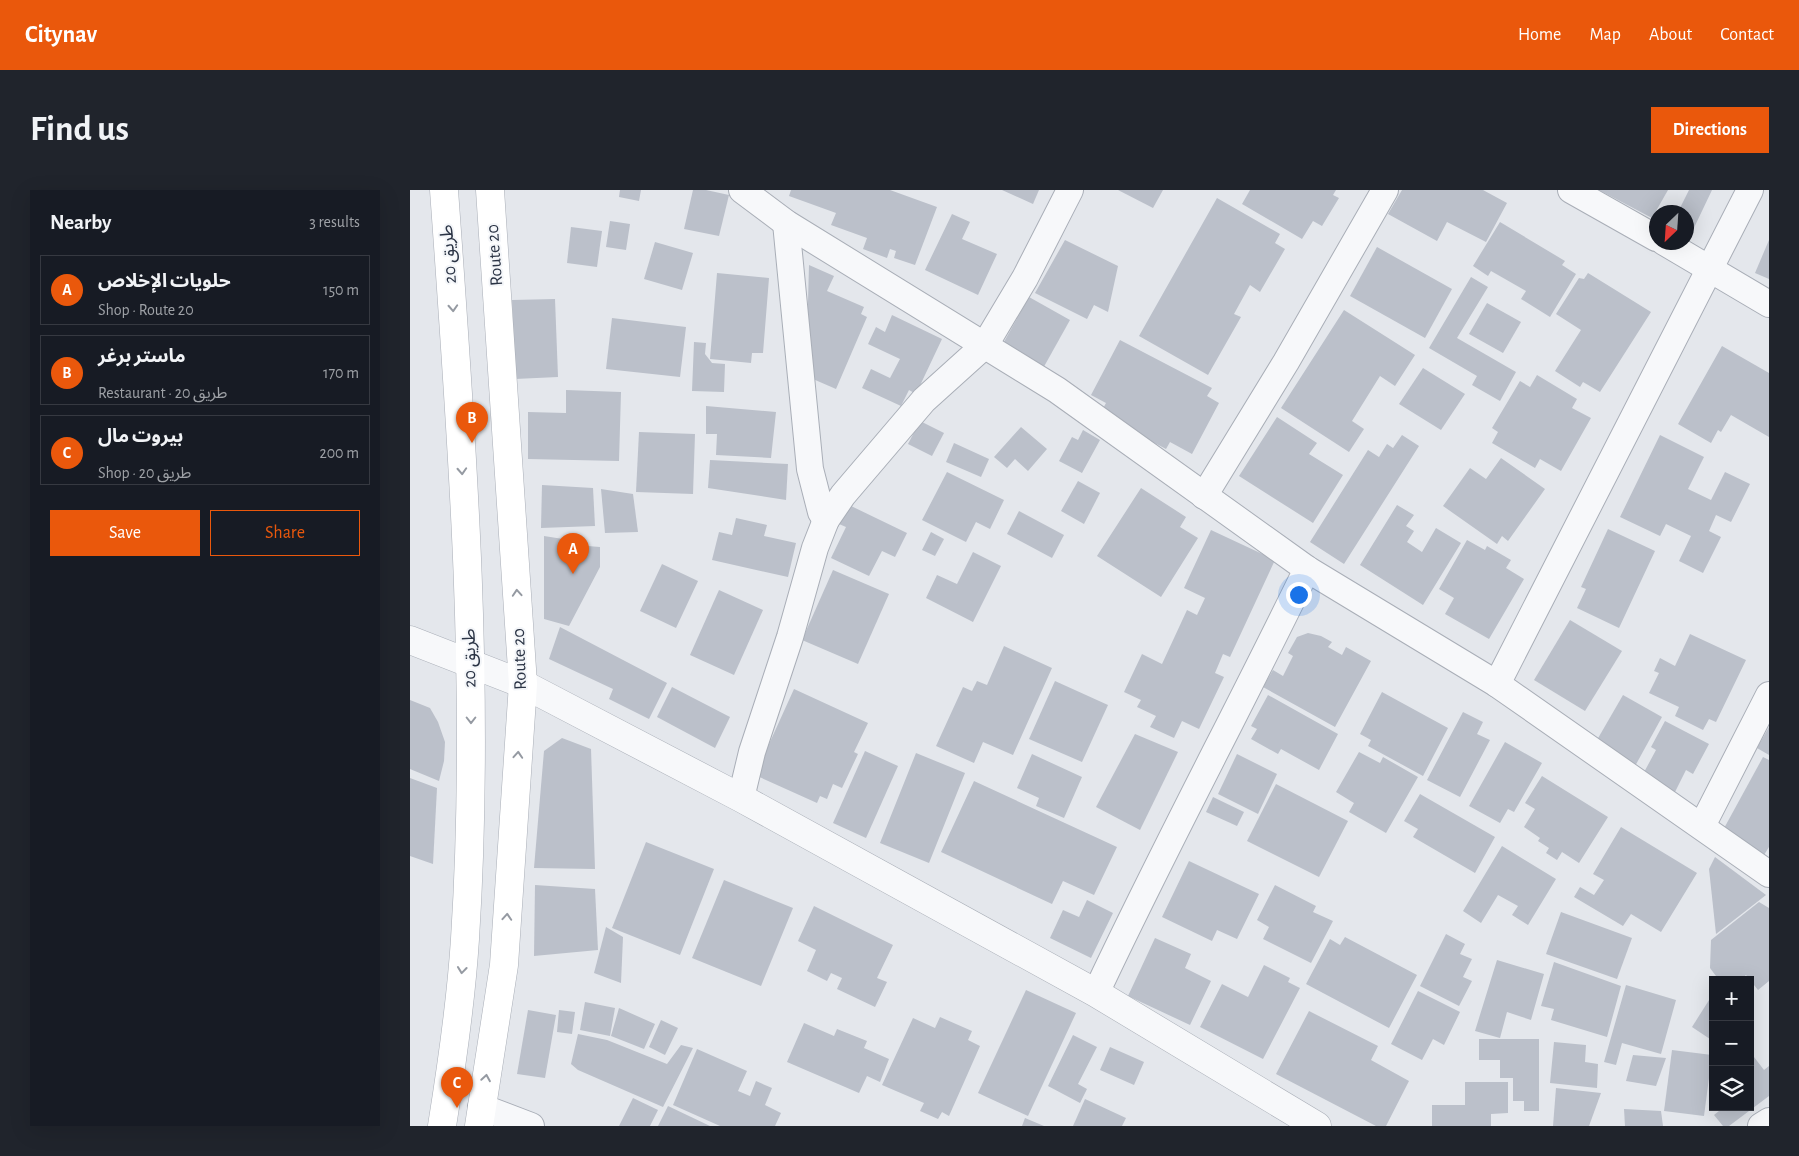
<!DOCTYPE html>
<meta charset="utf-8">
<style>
:root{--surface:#171b24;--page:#20242c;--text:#f1f3f6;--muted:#9ea1a6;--line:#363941;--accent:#ea580c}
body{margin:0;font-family:"Alegreya Sans","Noto Sans Arabic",sans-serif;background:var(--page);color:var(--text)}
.controls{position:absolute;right:15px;bottom:15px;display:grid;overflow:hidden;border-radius:0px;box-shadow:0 5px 20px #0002}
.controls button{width:45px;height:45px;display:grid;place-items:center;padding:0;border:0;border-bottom:1px solid var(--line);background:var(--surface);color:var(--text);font:25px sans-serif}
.compass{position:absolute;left:1239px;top:15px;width:45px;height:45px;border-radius:50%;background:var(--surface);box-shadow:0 5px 20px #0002;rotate:205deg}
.you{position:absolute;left:888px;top:404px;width:18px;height:18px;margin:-12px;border:4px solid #fff;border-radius:50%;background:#1a73e8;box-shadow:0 0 0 8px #1a73e833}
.badge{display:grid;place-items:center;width:32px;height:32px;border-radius:50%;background:var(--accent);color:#fff;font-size:16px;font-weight:700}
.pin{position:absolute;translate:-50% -41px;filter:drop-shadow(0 1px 2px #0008)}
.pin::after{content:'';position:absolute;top:26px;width:18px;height:15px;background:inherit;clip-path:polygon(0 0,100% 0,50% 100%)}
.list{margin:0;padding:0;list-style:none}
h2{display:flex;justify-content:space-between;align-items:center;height:65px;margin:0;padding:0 20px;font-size:21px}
h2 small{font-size:16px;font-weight:400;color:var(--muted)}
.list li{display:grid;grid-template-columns:32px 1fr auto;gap:15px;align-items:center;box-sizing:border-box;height:70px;margin:0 10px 10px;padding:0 10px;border:1px solid var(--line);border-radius:0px}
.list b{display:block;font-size:19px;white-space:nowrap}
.list p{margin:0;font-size:16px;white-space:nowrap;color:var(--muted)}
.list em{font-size:16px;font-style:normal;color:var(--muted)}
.actions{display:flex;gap:10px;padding:15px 20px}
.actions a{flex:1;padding:11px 0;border:1px solid var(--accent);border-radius:0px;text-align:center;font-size:18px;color:var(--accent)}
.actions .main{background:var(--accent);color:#fff}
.icon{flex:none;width:28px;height:28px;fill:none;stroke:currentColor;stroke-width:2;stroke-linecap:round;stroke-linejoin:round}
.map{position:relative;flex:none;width:1359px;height:936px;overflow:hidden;border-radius:0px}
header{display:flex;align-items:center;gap:30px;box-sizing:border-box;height:70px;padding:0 25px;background:var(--accent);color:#fff}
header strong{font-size:24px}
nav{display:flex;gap:28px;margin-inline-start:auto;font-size:18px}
.intro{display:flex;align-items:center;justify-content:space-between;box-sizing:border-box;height:120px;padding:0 30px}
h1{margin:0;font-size:35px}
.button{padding:12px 22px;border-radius:0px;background:var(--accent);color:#fff;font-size:18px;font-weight:700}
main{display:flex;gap:30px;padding:0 30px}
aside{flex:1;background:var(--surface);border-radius:0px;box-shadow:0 5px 20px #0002}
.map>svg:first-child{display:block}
</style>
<header>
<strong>Citynav</strong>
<nav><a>Home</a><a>Map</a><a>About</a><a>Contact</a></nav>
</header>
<div class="intro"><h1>Find us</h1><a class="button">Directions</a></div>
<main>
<aside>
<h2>Nearby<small>3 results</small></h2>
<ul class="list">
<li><span class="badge">A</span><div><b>حلويات الإخلاص</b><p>Shop · Route 20</p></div><em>150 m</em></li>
<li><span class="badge">B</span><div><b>ماستر برغر</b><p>Restaurant · طريق 20</p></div><em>170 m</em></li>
<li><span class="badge">C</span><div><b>بیروت مال</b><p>Shop · طريق 20</p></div><em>200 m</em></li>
</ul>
<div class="actions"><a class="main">Save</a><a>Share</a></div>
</aside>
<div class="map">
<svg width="1359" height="936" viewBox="0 0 1359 936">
<rect width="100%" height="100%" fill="#e4e7ec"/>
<g fill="#bbc0ca">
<path d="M210,0H231L229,11L209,7Z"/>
<path d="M283,0H296L319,5L309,46L274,39Z"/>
<path d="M381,0H480L527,17L505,75L484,68L486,61L480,59L477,68L453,59L457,48L421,35L426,23L379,6Z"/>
<path d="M592,0H629L623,14Z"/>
<path d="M708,0H753L743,18Z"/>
<path d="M840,0H926L923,5L929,8L912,36L903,31L892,49L832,14Z"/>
<path d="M992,0H1073L1097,13L1076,52L1037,32L1027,51L978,24Z"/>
<path d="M1189,0H1258L1242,28Z"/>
<path d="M1279,0H1302L1282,42L1276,39V22H1268Z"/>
<path d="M807,8L870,44L865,53L875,59L850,102L840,95L824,124L831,127L798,185L729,146Z"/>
<path d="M542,24L560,32L552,49L587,64L568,105L515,80Z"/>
<path d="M200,31L220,34L216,60L196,57Z"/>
<path d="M1090,32L1155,71L1152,75L1166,84L1140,127L1111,109L1116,101L1081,81L1078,86L1063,76Z"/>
<path d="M161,37L192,41L187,77L157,73Z"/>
<path d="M655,50L708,76L698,122L684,115L677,129L625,103Z"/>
<path d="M1359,50V89L1345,83Z"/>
<path d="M245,52L283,63L272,100L234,89Z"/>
<path d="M967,57L1042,99L1015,148L940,106Z"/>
<path d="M399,75L424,86L417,101L454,117L451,124L457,127L426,199L396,186Z"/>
<path d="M307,83L359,88L353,163H342L341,173L300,169Z"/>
<path d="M1178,83L1241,122L1190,202L1173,192L1170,197L1145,181L1171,140L1146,124L1169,88L1174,89Z"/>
<path d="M1061,87L1078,97L1047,148L1106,182L1090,211L1062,195L1067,186L1019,158Z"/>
<path d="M619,107L660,130L631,182L590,159Z"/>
<path d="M145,109L148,187L105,189L102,110Z"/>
<path d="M1077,113L1111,132L1093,163L1059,144Z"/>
<path d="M934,120L1005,165L985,196L970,186L942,231L954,239L939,262L871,218Z"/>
<path d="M482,125L532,149L506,204L499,200L491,216L452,198L461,179L480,188L490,169L458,154L466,137L475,142Z"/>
<path d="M202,128L276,137L270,187L196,179Z"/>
<path d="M710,150L802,198L797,206L809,213L782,264L760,252L756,259L690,224L696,213L681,205Z"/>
<path d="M284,152L296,153L295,164L302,173L315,174L314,202L282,201Z"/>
<path d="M1312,156L1359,183V247L1321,225L1311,242L1308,240L1301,253L1268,234Z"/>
<path d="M1013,178L1055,204L1031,240L989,214Z"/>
<path d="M1127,185L1167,209L1162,218L1181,228L1151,281L1130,269L1125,278L1082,253L1088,242L1082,238L1110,191L1120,197Z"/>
<path d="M156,200L211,202L209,271L118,269V222L156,223Z"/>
<path d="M296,216L366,222L361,268L306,265L307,244H296Z"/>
<path d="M867,227L907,253L899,264L933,285L903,333L829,286Z"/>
<path d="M510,231L534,243L522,266L498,254Z"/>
<path d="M611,237L637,259L618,281L605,269L597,278L584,267Z"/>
<path d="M673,240L690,250L672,283L649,271L662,247L668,250Z"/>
<path d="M229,242L285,244L283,304L226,302Z"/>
<path d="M992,245L1009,256L934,374L900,352L958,260L969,267L977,254L983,258Z"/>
<path d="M1250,245L1294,267L1278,299L1301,310L1315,282L1340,294L1321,332L1306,325L1299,341L1311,347L1293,383L1269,371L1281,346L1256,334L1250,346L1210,327Z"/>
<path d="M544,253L579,269L571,287L536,272Z"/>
<path d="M1091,268L1135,299L1098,351L1092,346L1087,354L1033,316L1060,278L1076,289Z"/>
<path d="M300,270L378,274L376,310L298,298Z"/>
<path d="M537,282L594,310L580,339L566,332L556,352L512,330Z"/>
<path d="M668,291L690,303L674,334L651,321Z"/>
<path d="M132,295L183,298L185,336L131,338Z"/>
<path d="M731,298L776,327L770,337L788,348L751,407L687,366Z"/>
<path d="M191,299L223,304L228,342L195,343Z"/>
<path d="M439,315L497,343L485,367L472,361L459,386L421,368L436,337L429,334Z"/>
<path d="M987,315L1004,325L996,336L1004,341L997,352L1012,362L1026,338L1051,353L1013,415L950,375Z"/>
<path d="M609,321L654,345L642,368L597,344Z"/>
<path d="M326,328L357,335L354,346L386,353L378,387L302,370L309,342L322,345Z"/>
<path d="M1198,339L1245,361L1209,438L1167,418L1176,399L1171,397Z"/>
<path d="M801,340L865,370L820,467L813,464L805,483L814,487L789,539L772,531L764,548L740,537L746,526L727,517L731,510L714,502L732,464L752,474L777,420L787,425L795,408L774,398Z"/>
<path d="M521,342L534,349L525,366L512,360Z"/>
<path d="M134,346L153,349V354L190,357V377L159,436L134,429Z"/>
<path d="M1057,350L1075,360L1077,356L1101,370L1096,378L1114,389L1079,449L1035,424L1044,408L1029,399Z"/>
<path d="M563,362L591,376L563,432L516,408L527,385L547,394Z"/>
<path d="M252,374L288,391L266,438L230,421Z"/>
<path d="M423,380L479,404L448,474L392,450Z"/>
<path d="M309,400L353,420L324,485L280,465Z"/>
<path d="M1160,430L1212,461L1175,521L1124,490Z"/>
<path d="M150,437L257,493L239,529L199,509L203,499L139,469Z"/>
<path d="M898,443L911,446L922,452L918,457L932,465L936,457L961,471L925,537L853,497L863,480L873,486L883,466L878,463L887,447Z"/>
<path d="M1280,444L1336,470L1306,532L1299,529L1293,540L1265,526L1269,517L1239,503L1249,483L1244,481L1250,468L1265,476Z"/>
<path d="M594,456L642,478L603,565L573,552L564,573L526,556L553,497L562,501L567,491L577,495Z"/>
<path d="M645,491L698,515L672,572L619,549Z"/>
<path d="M262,497L320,527L305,558L247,527Z"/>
<path d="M384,499L458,533L444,562L448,564L432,598L423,594L417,609L410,606L407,613L345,585Z"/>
<path d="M972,502L1038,538L1013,586L958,556L961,550L950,544Z"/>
<path d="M858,505L928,544L909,580L871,559L868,564L841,549L847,539L841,536Z"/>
<path d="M1213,505L1252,527L1224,578L1187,550Z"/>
<path d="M0,510L20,518L28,532L35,552L34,571L29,591L0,579Z"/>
<path d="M1053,522L1073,532L1067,544L1080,550L1050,607L1017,590Z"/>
<path d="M1255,531L1299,554L1283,584L1276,580L1264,604L1232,586L1246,560L1241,557Z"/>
<path d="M1359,537V565L1347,558Z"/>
<path d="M725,544L768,562L730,640L686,617Z"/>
<path d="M152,548L181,559L185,679L124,678L134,561Z"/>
<path d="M1095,552L1132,573L1104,622L1098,619L1090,633L1059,616Z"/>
<path d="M455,561L488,576L456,648L423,633Z"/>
<path d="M949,562L970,573L973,567L1008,587L976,643L939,622L944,613L926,602Z"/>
<path d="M506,563L555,583L519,673L470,653Z"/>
<path d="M622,564L672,587L654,628L626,616L629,608L607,598Z"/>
<path d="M827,564L867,584L848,624L808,604Z"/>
<path d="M1353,567L1359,570V657L1354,665L1312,642Z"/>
<path d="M1132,586L1198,627L1169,673L1152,662L1147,670L1136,663L1139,658L1128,651L1130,648L1114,637L1125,619L1115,613Z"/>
<path d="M0,588L27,598L23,674L0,666Z"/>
<path d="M564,591L707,657L684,705L653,691L642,714L531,662Z"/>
<path d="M866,594L938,631L909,687L837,651Z"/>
<path d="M1010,604L1085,647L1065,683L1003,647L1008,639L994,631Z"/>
<path d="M803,607L834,622L827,636L796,622Z"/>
<path d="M1211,637L1287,683L1251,742L1221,724L1213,736L1164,707L1170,697L1184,705L1194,690L1183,684Z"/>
<path d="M236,652L304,679L270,765L202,738Z"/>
<path d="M1092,656L1146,689L1118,735L1102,725L1108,716L1088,705L1071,733L1053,721Z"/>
<path d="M1305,667L1356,705L1306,744L1299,679Z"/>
<path d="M779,671L849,704L827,749L807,740L802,751L752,727Z"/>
<path d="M314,690L383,718L351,796L282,768Z"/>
<path d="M125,695L185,699L188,760L124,766Z"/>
<path d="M865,695L906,716L903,722L923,731L901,773L853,749L859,737L847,730Z"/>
<path d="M677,710L703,723L681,768L640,748L653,720L669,727Z"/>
<path d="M1349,712L1359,718V791L1348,800L1336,785L1330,790H1309L1300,778L1301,750Z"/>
<path d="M404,716L483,755L467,788L477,792L465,817L427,799L432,788L421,783L417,791L397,781L406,760L388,751Z"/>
<path d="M1151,722L1222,748L1207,789L1136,764Z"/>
<path d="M196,737L213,747L211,793L184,783Z"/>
<path d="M1036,744L1055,754L1050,764L1062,769L1053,787L1062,791L1049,816L1010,796Z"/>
<path d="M935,747L1007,785L979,838L896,794L920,749L930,755Z"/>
<path d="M745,748L781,764L775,778L801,791L780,835L718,806Z"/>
<path d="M1087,770L1134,784L1121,830L1097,822L1090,848L1065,841Z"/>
<path d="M1144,772L1211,796L1197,847L1141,830L1144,819L1131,816Z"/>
<path d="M854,775L880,788L878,792L890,798L853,869L790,837L812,794L838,807Z"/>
<path d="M1216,795L1266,810L1251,864L1212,853L1206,875L1194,872Z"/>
<path d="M616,800L666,823L618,926L568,903Z"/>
<path d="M1008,801L1050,822L1034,855L1023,849L1012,870L981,854Z"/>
<path d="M1301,807L1303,808V851L1282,837Z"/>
<path d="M175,812L205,818L200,846L170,840Z"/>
<path d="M209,818L245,834L234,859L201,846Z"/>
<path d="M118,820L146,825L135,888L107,884Z"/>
<path d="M149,820L165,822L162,844L147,842Z"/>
<path d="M899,821L968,856L961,870L999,891L976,936H966L866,884Z"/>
<path d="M530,827L562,841L558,850L570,856L539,926L532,922L528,929L510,921L514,913L472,895L503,828L525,838Z"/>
<path d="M251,830L268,838L255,865L239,857Z"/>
<path d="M394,833L424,846L427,839L457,851L454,858L479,869L470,892L457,886L449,903L377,872Z"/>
<path d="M168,844L197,850L257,874L271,855L283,858L253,917L168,880L161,874Z"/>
<path d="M663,845L687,857L668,894L677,899L670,913L638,896Z"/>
<path d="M1069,849H1129V921H1114V911H1103V888H1090V870H1069Z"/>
<path d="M1144,852L1176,855L1175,872L1188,874L1187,898L1140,893Z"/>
<path d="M700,857L734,872L724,895L690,880Z"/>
<path d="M287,859L337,881L328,901L340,906L346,891L362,898L355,915L371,923L365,936H310L263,915Z"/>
<path d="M1262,860L1302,865L1294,926L1254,921Z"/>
<path d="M1223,865L1256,868L1246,896L1216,891Z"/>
<path d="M1344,867L1354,880L1359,876V906L1319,936H1313L1304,925L1314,917H1340V869Z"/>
<path d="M1055,892H1098V923L1081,924V936H1022V915H1055Z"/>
<path d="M1146,898L1191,903L1179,936H1143Z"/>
<path d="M223,908L248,920L240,936H209Z"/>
<path d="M675,909L716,928L712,936H663Z"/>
<path d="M258,916L300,936H248Z"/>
<path d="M1214,919L1251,921L1253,936H1215Z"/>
<path d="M615,928L634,936H612Z"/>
</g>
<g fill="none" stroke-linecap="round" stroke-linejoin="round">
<g stroke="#a9aeb7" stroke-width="28">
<g id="minor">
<path d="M332,0L376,33L647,200L897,379L1087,494L1359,684"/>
<path d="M1161,0L1246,48"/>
<path d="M376,33L400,279L411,322L416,330"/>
<path d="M1254,52L1359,114"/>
<path d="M794,306L876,172L975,0"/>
<path d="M1087,494L1340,0"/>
<path d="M331,608L342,562L380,447L405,358L416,330L433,305L514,210L575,155L615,88L660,0"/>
<path d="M1292,636L1359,505"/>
<path d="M686,803C753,660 828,521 897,379"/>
<path d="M71,917L121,936"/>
<path d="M1351,936L1359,931"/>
</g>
</g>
<g stroke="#a9aeb7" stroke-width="29">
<path id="tertiary" d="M0,450L113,494L331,608L686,803L907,936"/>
</g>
<g stroke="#a9aeb7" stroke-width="29">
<g id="secondary">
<path d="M32,936C42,874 51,811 55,749C71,499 52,249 34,0"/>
<path d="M69,936L94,775L113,494L80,0"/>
</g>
</g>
<use href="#minor" stroke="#f7f8fa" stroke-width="26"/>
<use href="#tertiary" stroke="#f7f8fa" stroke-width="28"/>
<use href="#secondary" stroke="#fff" stroke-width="28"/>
</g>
<defs><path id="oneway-chevron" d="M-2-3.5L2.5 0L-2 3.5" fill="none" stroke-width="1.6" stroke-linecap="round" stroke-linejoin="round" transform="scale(1.25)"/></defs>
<g stroke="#959aa2">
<use href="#oneway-chevron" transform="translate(43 118) rotate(87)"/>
<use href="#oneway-chevron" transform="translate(52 281) rotate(87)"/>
<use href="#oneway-chevron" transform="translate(107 403) rotate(-94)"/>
<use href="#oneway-chevron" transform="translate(61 530) rotate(90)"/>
<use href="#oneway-chevron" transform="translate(108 565) rotate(-86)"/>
<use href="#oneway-chevron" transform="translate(97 727) rotate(-86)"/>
<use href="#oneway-chevron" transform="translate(52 780) rotate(96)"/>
<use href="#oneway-chevron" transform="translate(76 888) rotate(-81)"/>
</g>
<g text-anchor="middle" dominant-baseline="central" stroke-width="4" stroke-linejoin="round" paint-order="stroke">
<g font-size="18" fill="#2b3445" stroke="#f4f6f9">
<text transform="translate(39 64) rotate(-94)">طريق 20</text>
<text transform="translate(85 65) rotate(-94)">Route 20</text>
<text transform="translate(60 468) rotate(-91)">طريق 20</text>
<text transform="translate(110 469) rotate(-92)">Route 20</text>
</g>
</g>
</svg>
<div class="controls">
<button>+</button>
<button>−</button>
<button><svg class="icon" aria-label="layers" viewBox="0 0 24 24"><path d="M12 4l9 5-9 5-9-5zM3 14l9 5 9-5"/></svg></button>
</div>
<svg class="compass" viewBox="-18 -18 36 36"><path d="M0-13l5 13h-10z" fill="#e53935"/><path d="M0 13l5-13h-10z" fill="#9ea1a6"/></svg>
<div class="you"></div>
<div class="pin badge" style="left:163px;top:384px">A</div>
<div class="pin badge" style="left:62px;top:253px">B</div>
<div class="pin badge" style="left:47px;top:918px">C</div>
</div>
</main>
